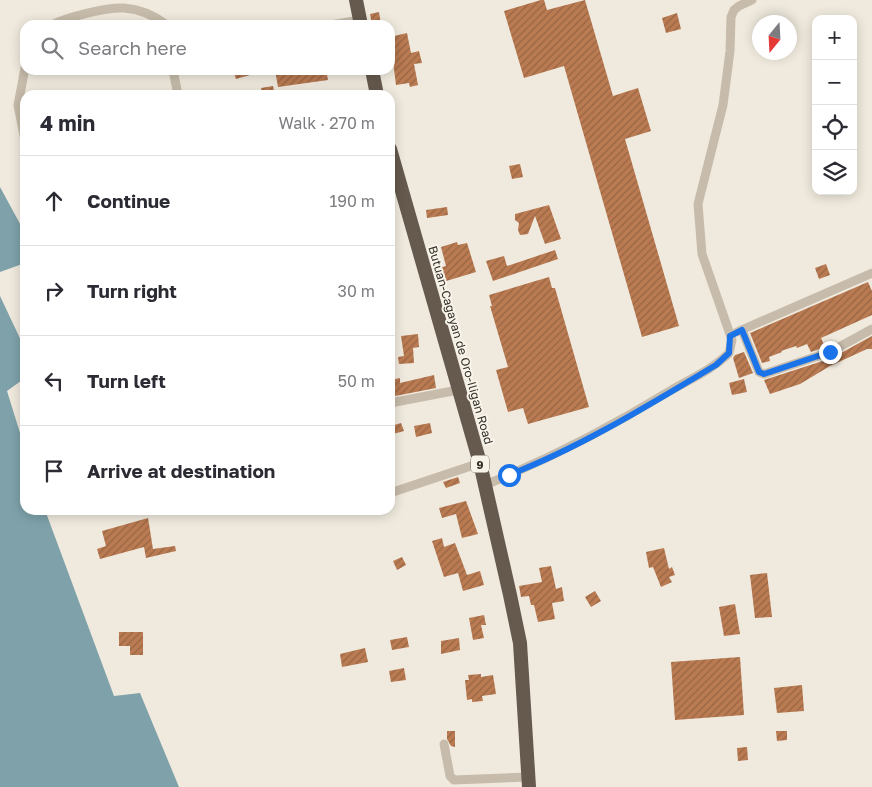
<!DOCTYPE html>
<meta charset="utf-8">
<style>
:root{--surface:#fff;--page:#f2f2f3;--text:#2b2b33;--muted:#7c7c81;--line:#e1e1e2}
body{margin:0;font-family:"Golos Text",sans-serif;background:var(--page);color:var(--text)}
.controls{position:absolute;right:15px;top:15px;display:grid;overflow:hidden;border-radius:10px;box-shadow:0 2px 12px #0003}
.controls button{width:45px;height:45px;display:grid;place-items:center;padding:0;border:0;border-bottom:1px solid var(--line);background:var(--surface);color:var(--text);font:25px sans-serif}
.compass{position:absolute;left:752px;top:15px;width:45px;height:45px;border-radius:50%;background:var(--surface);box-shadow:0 2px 12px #0003;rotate:198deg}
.stop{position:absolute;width:15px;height:15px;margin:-11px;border:4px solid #1a73e8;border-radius:50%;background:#fff}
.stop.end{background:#1a73e8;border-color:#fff;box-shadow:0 1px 5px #0008}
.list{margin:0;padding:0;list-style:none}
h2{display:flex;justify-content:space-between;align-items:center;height:65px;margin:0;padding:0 20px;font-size:21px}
h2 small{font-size:16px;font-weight:400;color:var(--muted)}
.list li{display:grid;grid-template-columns:32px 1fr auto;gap:15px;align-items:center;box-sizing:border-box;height:90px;padding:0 20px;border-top:1px solid var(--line)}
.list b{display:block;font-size:19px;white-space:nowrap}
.list em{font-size:16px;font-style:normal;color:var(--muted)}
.icon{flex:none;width:28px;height:28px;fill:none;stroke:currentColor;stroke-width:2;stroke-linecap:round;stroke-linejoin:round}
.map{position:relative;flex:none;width:872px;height:787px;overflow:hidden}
.search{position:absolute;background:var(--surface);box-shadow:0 2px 12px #0003;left:20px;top:20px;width:375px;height:55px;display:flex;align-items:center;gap:12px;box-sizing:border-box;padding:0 18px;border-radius:15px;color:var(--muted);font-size:19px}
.panel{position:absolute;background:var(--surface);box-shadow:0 2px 12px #0003;left:20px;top:90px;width:375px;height:425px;border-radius:15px}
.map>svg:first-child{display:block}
</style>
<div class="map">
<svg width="872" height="787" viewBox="0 0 872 787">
<defs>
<pattern id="building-hatch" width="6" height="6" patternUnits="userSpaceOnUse" patternTransform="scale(1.25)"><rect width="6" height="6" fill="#ba7b52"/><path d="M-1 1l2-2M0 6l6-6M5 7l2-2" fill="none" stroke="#986544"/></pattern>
</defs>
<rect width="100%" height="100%" fill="#f0eade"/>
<g fill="#7fa2aa">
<path d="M0,187L25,233V263L0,272Z"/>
<path d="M0,296L25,349V378L7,391L25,449V510H45L114,696L140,693L179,787H0Z"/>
</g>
<g fill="url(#building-hatch)">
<path d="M541,0H544L547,10L585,0L613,96L638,88L651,131L625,139L679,326L642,337L564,66L524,78L504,11Z"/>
<path d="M379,12L381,25H372L370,14Z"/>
<path d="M677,13L681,29L666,33L662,18Z"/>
<path d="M407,33L411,53L419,51L422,63L414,64L418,85L410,87L409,83L396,85L390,37Z"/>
<path d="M233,70H260V72L236,79Z"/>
<path d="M275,70H326L328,80L278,87Z"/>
<path d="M273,86L275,95H262L261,88Z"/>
<path d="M520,164L523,177L512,179L509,166Z"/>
<path d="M549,205L561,239L545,244L535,216L528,234L520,235L518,230L519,223L515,220V214Z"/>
<path d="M447,207L448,215L427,218L426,210Z"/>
<path d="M457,242L458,245L467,243L476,272L443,282L439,268L446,266L441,247Z"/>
<path d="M555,250L558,259L493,281L486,261L504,256L507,266Z"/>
<path d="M826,264L830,275L819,279L815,268Z"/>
<path d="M549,277L552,288H555L589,407L528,424L523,408L508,412L496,370L508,367L490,306H492L489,295Z"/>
<path d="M868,282L872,291V315L821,338L825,347L811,352L807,344L797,348L796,346L781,351L782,352L769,357L770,361L762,363L750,333Z"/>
<path d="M418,334L419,347L413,348L414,363L399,364L398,357L404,356L401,336Z"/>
<path d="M872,336V349H867L830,366L800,384L770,394L764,380L832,358Z"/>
<path d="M744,352L753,373L739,378L733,358L735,355Z"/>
<path d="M434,375L436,388L390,397V380L400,378V383Z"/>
<path d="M744,379L747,392L732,395L729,383Z"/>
<path d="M401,423L404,431L393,434L391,426Z"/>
<path d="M430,423L432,433L416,437L414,426Z"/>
<path d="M458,477L460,483L446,488L443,482Z"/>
<path d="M466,501L478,534L462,538L456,514L442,518L439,508Z"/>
<path d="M148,518L153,549L175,546L176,551L146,558L144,547L100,559L97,549L106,546L102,531Z"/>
<path d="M442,538L444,547L455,543L467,575L480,571L484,585L463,591L458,573L444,577L432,541Z"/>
<path d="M664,548L669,569L672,567L675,575L669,577L672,582L661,587L653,567L649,568L646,552Z"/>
<path d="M402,557L406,565L397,570L393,561Z"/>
<path d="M551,566L556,589L562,587L564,601L552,603L555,619L538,622L534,605H531L529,596L521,597L519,586L542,582L539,568Z"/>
<path d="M767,573L772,617L755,618L750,575Z"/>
<path d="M595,591L601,601L591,607L585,597Z"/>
<path d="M735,604L740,634L724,636L719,607Z"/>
<path d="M484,615L486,625H481L484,638L473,640L469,618Z"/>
<path d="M119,632H143V655H130V646H119Z"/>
<path d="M407,637L409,647L392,650L390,640Z"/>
<path d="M459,638L460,650L441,654V641Z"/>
<path d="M365,648L368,662L342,667L340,654Z"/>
<path d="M740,657L744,715L675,720L671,662Z"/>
<path d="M404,668L406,680L391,682L389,671Z"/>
<path d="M481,674V677L493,675L496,694L482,696L483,701L472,702V699L467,700L465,680H469L468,675Z"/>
<path d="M802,685L804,711L777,713L774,688Z"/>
<path d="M447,731H455V747L451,746L447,739Z"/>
<path d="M776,731H787V740L777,741Z"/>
<path d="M747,747L748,760L738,761L737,748Z"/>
</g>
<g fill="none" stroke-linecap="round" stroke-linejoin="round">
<g stroke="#c7bcab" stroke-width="9">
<path d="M52,25C67,17 107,7 124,8C139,9 155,16 167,25"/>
<path d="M331,25L360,20"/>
<path d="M25,68L18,105L25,140"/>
<path d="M173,70L178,95"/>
<path d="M742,330L759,372L764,374L830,352L872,329"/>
<path d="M737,332L872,273"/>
<path d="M390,403L458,390"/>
<path d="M485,485C549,459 609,428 668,392C688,380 712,370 729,353L732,340L702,254L698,204L723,105L730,51L731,17L734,10L739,6L752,0"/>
<path d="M390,493L480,463"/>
<path d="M444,744L450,776L454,780L528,777"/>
</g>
<g stroke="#665a4e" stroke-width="14">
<path d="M356,0L361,25"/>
<path d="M372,70L377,95"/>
<path d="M390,149L480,463L510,595L520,643L529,787"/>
</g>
</g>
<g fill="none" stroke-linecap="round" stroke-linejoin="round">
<path stroke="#1a73e8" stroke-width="6" d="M509,475C581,447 649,405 716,365L729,353L730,336L742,330L759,372L764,374L830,352"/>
</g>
<g text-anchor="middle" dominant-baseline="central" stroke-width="4" stroke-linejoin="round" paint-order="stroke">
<rect fill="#f8f4ea" stroke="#706a63" stroke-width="1" x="471" y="455.5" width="18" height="17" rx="4"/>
<g font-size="11" font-weight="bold" fill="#352f29">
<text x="480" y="464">9</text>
</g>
<g font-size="12" fill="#352f29" stroke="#f8f4ea">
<text transform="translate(461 345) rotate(74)">Butuan-Cagayan de Oro-Iligan Road</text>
</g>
</g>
</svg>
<div class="controls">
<button>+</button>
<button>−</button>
<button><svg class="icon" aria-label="locate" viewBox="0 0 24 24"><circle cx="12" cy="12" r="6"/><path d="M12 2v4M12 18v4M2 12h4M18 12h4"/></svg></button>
<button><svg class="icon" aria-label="layers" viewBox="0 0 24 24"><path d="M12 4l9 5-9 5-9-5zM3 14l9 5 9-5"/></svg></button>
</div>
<svg class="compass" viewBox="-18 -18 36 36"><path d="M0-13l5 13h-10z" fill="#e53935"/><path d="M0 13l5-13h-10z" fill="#7c7c81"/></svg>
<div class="stop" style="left:509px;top:475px"></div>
<div class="stop end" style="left:830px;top:352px"></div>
<div class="search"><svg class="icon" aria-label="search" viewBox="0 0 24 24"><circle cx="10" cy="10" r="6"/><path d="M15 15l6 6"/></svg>Search here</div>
<section class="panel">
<h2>4 min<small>Walk · 270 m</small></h2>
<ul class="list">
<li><svg class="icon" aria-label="ahead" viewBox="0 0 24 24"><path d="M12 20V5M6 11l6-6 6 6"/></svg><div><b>Continue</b></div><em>190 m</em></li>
<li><svg class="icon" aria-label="right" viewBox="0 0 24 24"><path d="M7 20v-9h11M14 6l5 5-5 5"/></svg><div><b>Turn right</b></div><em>30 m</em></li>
<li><svg class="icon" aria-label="left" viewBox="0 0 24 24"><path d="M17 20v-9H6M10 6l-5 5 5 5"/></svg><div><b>Turn left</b></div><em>50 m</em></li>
<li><svg class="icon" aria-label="arrive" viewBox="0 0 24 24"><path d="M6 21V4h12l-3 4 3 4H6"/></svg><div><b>Arrive at destination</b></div></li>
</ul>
</section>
</div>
